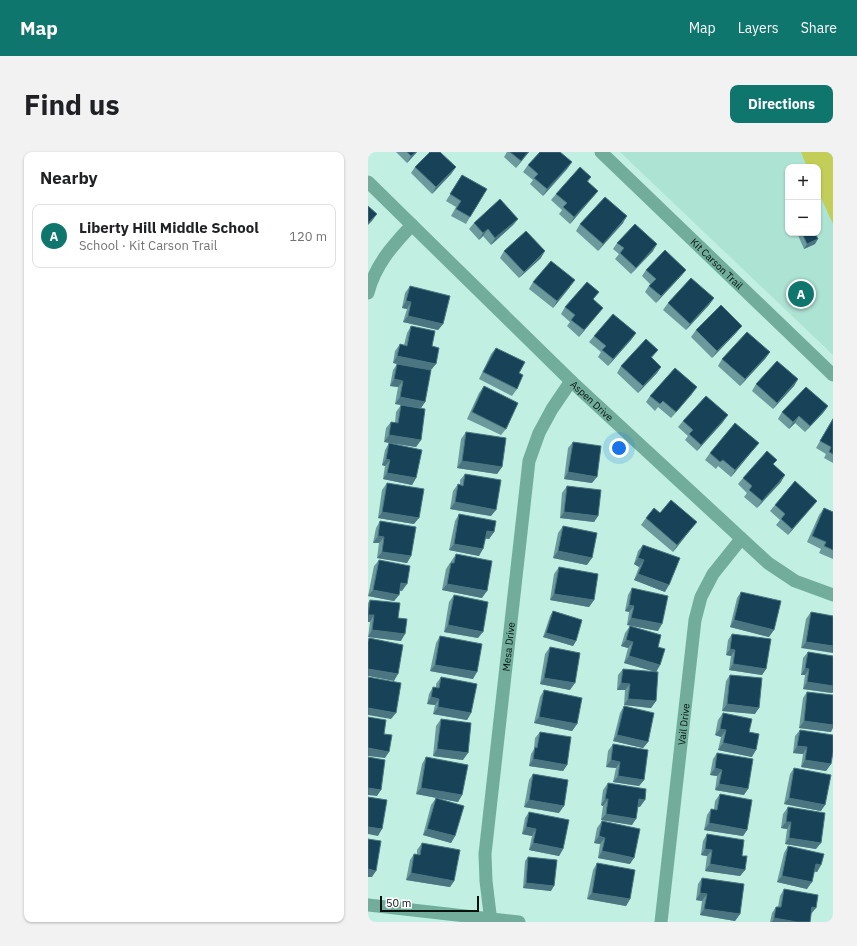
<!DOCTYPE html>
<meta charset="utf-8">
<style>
:root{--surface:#fff;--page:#f2f2f2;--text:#202124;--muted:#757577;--line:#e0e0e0;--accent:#0f766e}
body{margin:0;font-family:"IBM Plex Sans",sans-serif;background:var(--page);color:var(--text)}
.controls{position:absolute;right:12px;top:12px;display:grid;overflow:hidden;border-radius:8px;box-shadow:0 1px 3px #0004}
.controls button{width:36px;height:36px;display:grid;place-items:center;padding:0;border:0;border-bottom:1px solid var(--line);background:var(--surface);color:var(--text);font:20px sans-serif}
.scale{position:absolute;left:12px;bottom:10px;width:99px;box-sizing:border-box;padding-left:4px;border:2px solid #02110c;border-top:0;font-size:11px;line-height:14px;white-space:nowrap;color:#02110c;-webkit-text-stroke:3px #fff;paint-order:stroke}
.you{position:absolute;left:251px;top:296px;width:14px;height:14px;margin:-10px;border:3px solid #fff;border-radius:50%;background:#1a73e8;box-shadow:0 0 0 6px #1a73e833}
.badge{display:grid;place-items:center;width:26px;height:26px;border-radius:50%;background:var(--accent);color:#fff;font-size:13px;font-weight:700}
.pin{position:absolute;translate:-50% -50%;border:2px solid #fff;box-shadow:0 1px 4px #0006}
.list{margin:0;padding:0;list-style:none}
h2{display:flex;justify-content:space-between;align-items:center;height:52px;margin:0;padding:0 16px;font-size:17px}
h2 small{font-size:13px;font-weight:400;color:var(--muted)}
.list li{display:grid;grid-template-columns:26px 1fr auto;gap:12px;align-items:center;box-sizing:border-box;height:64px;margin:0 8px 8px;padding:0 8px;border:1px solid var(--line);border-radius:8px}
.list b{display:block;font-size:15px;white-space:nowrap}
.list p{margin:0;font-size:13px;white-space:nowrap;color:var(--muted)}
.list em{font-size:13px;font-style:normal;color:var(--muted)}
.map{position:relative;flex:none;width:465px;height:770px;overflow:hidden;border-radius:8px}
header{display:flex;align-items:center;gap:24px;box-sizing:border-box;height:56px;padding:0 20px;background:var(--accent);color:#fff}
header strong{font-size:19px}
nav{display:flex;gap:22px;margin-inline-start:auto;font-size:14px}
.intro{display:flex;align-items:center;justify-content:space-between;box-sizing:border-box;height:96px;padding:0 24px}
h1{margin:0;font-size:28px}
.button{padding:10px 18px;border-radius:8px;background:var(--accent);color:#fff;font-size:14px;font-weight:700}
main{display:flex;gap:24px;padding:0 24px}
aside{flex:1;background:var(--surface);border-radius:8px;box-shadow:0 1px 3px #0004}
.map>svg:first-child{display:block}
</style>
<header>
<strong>Map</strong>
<nav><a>Map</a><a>Layers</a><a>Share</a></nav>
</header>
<div class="intro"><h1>Find us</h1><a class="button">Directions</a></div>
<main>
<aside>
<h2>Nearby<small></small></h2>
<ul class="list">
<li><span class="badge">A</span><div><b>Liberty Hill Middle School</b><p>School · Kit Carson Trail</p></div><em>120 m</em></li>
</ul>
</aside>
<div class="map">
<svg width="465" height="770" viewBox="0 0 465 770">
<rect width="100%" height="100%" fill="#c1f0e2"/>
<path fill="#ade3d3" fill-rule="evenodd" d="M252,0H465V203ZM420,15H450V81H420Z"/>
<path fill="#c2ce57" d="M433,0H465V72L450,39V15H439Z"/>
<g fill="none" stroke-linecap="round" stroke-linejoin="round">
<g stroke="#72ad9c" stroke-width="13">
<path id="s1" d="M233,0L465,223"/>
<path id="s2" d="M0,30L203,229L400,411L427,429L465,443"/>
<path d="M0,141C7,113 25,93 44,73"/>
<path d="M0,753L151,770"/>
<path id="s3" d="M123,770L118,729L117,702L161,309L171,281L184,257L203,229"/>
<path id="s4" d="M293,770L327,468L333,445L345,422L373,387"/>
</g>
</g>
<g fill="#6c999c">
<path d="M28,0H49L39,11Z"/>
<path d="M139,0H161L148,16L136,5Z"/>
<path d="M204,10L199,17L175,44L162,32L165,28L155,20L160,13Z"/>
<path d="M47,15H88L83,22L64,42L43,21Z"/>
<path d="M94,23L102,65L98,72L83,64L88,55L78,49Z"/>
<path d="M223,25L220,30L230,39L225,45L202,72L191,62L194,58L183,48L188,42Z"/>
<path d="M150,67L145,73L123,93L115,84L111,88L101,77L106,71Z"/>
<path d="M255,71L230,99L208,79L212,72Z"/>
<path d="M429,81H447V92L436,97Z"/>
<path d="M249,91L285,99L263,122L247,107L251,102L245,97Z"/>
<path d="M136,99L173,106L151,126L132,106Z"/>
<path d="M278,118H318L313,124L288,151L277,140L282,132L274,124Z"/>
<path d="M165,130L202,135L185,156L161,137Z"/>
<path d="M42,134L75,172L70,178L35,170L39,157L34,156L37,141Z"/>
<path d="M346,146L341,153L318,178L295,158L300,151Z"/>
<path d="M225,148L230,162L211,185L199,174L202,170L193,162L197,155Z"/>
<path d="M43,174L64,194L63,218L57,250L53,256L27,252L30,235L22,234L25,218L29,212L25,211L27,199L32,192L36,193L39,181Z"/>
<path d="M328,178L369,180L344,206L323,185Z"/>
<path d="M268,181L263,188L240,214L230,205L233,200L221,190L226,184Z"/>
<path d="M128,196L151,221L149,237L144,244L111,227L123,202Z"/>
<path d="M290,198L284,206L293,215L289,221L270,241L249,221L253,214Z"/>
<path d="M402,200L397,207L372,234L350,214L354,207Z"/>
<path d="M430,227L426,234L405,257L384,239L388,232Z"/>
<path d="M116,234L138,277L133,283L99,267L111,241Z"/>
<path d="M324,242L303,266L290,255L287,259L278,250L282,244Z"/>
<path d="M33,253L53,288L48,295L16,290L18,276L23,270L27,271L28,260Z"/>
<path d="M460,254L455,261L437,280L427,271L421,277L410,267L414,260Z"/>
<path d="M465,266V311L456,306L458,302L448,296Z"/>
<path d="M315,269L355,270L329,299L317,288L320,284L310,275Z"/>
<path d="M98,280L134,315L129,322L89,316L93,287Z"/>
<path d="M205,290L224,331L196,327L200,296Z"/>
<path d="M21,291L48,326L44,333L15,327L17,314L14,313L17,298Z"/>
<path d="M391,291L386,297L363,325L350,314L348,317L337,308L342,301Z"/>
<path d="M406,313L413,330L389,356L376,345L379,341L370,332L375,326Z"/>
<path d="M97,322L123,364L82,357L85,339L90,332L92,333V328Z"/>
<path d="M19,331L46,372L10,366L14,338Z"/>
<path d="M199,334L230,364L226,370L192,366L194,341Z"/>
<path d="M449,349L444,355L420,383L408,373L412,368L402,359L407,353Z"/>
<path d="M456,356L465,360V407L451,401L453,397L439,390L451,363Z"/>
<path d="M292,361L324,376L305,400L273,373L278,366Z"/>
<path d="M91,362L126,380L121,387L117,386L111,404L81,398L87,369Z"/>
<path d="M12,369L43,404L39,411L9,406L11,391H5L8,376Z"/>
<path d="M195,374L219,413L185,406L190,381Z"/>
<path d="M275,393L297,440L266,428L271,415L266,412L270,399Z"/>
<path d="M88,402L114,446L74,438L78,417Z"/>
<path d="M11,408L34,439L32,438L31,443L26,449L0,444L6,414Z"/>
<path d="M191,415L226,448L221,455L182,448L186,422Z"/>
<path d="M264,436L290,479L259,473L261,460L257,459L260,443Z"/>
<path d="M373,440L401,485L362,475L369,446Z"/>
<path d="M86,443L110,486L76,480L81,450Z"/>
<path d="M2,448L30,466L33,489L0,485L2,470H0V451Z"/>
<path d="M185,459L208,489L205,494L175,485L182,464Z"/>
<path d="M443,460L465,464L433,496L438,467Z"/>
<path d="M262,474L292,513L288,520L256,511L260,496L253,494L257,481Z"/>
<path d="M364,482L398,517L394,523L361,518L363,504L358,503L360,488Z"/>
<path d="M72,484L105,527L62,519L68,491Z"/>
<path d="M182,495L202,538L172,532L177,502Z"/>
<path d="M440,500L465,504V540L464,541L435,537L437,523H433L435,506Z"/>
<path d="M255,517L288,549L283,556L256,553L257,538H249L250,523Z"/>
<path d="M362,523L387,562L354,559L358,529Z"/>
<path d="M73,525L103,561L99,568L65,562L67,553L59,552L61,542L65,535H68V532Z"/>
<path d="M176,538L209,572L204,579L166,571L172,545Z"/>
<path d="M439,540L463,580L431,576L435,546Z"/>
<path d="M256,554L280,590L275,596L245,589L252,561Z"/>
<path d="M355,561L381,580L384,605L350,598L353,585L347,583L350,568Z"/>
<path d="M73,567L95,608L65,604L68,574Z"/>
<path d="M432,578L463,612L458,619L433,615L435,602L425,601L427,584Z"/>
<path d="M172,580L199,613L195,619L161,614L163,602L166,597L167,586Z"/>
<path d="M245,592L276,628L271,634L245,630L248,616L238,615L240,599Z"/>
<path d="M349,601L376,643L347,638L349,624L342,623L345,607Z"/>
<path d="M58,605L94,643L90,650L48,642L54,612Z"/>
<path d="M426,616L453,659L416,652L422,622Z"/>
<path d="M165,622L191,661L156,655L161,628Z"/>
<path d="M240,631L272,655H270L264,673L233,668L235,654L233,653L235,638Z"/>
<path d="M352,642L379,678L375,684L336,678L339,663L343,657H346L347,649Z"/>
<path d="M68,646L87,684L83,691L55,683L63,653Z"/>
<path d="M420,655L448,697L417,692L419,677L413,676L415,662Z"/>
<path d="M161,660L195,697L191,704L161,698L164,684L154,682L157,666Z"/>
<path d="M234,669L262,712L230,706L232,692L226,691L229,676Z"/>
<path d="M339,682L377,718L372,724L337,719L339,704L333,703L335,689Z"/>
<path d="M54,691L86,729L82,735L38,728L42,708L46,702H49V698Z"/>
<path d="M420,694L453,713L449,720L446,719L439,737L409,730L416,701Z"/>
<path d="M160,705L183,739L155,736L157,709Z"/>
<path d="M229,711L262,747L258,754L219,747L225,718Z"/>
<path d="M334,726L372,762L367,769L332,763L334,749L328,748L330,732Z"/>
<path d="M416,737L443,762L442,770H402L404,761L408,755H410L412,744Z"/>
</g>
<g fill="#4b7681">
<path d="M48,0H49L39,11L43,4Z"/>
<path d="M160,0H161L148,16L153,9Z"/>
<path d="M204,10L199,17L175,44L179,37Z"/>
<path d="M88,15L83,22L64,42L68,35Z"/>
<path d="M230,39L225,45L202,72L206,65Z"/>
<path d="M9,62L4,69L0,73V71Z"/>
<path d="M259,64L255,71L230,99L235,92Z"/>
<path d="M150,67L145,73L123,93L127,86Z"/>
<path d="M120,77L115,84L111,88L115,81Z"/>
<path d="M450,87L447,92L436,97L439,92Z"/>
<path d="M289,92L285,99L263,122L268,116Z"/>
<path d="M177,99L173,106L151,126L156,120Z"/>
<path d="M318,118L313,124L288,151L293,144Z"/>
<path d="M207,128L202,135L185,156L189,149Z"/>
<path d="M346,146L341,153L318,178L322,172Z"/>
<path d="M38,149L43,150L39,157L34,156Z"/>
<path d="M235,156L230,162L211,185L216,178Z"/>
<path d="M40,164L75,172L70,178L35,170Z"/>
<path d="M374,174L369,180L344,206L349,199Z"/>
<path d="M268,181L263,188L240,214L245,207Z"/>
<path d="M402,200L397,207L372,234L377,227Z"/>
<path d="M29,204L68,212L63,218L25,211Z"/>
<path d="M293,215L289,221L270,241L275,234Z"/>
<path d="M26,227L35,229L30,235L22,234Z"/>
<path d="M430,227L426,234L405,257L409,251Z"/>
<path d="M329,235L324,242L303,266L308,260Z"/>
<path d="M32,245L57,250L53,256L27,252Z"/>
<path d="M460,254L455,261L437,280L442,274Z"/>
<path d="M360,263L355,270L329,299L333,293Z"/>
<path d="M431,264L427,271L421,277L425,270Z"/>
<path d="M21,283L53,288L48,295L16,290Z"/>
<path d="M391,291L386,297L363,325L367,318Z"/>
<path d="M18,307L22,308L17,314L14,313Z"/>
<path d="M94,309L134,315L129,322L89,316Z"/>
<path d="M200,320L229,325L224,331L196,327Z"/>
<path d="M19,321L48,326L44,333L15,327Z"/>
<path d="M417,323L413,330L389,356L394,349Z"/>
<path d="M449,349L444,355L420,383L424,377Z"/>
<path d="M87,350L128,358L123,364L82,357Z"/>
<path d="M14,360L51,366L46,372L10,366Z"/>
<path d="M196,360L230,364L226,370L192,366Z"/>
<path d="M329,370L324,376L305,400L309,393Z"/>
<path d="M119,379L126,380L121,387L114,386Z"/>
<path d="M10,384L16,385L11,391H5Z"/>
<path d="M86,392L115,397L111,404L81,398Z"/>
<path d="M190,399L224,406L219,413L185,406Z"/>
<path d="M14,400L43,404L39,411L9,406Z"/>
<path d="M270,406L276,408L271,415L266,412Z"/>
<path d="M270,422L301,433L297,440L266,428Z"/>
<path d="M33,431L39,432L34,439L28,438Z"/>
<path d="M79,432L119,439L114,446L74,438Z"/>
<path d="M5,438L31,443L26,449L0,444Z"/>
<path d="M186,442L226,448L221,455L182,448Z"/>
<path d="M261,453L266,454L261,460L257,459Z"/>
<path d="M0,463H6L2,470H0Z"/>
<path d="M263,466L294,472L290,479L259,473Z"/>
<path d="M366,468L406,478L401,485L362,475Z"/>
<path d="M80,473L115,480L110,486L76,480Z"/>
<path d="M4,478L37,482L33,489L0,485Z"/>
<path d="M178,481L208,489L205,494L175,485Z"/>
<path d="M258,488L265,490L260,496L253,494Z"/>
<path d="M438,490L465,494V501L433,496Z"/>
<path d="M362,497L367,498L363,504L358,503Z"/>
<path d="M261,504L292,513L288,520L256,511Z"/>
<path d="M365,512L398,517L394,523L361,518Z"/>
<path d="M67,513L109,520L105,527L62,519Z"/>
<path d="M437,516L441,517L437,523H433Z"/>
<path d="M0,517L30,522L26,529L0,524Z"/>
<path d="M176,526L207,531L202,538L172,532Z"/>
<path d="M439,530L465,534V540L464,541L435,537Z"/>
<path d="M253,531L262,532L257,538H249Z"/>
<path d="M63,545L71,547L67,553L59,552Z"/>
<path d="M260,547L288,549L283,556L256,553Z"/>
<path d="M359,552L391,556L387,562L354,559Z"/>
<path d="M70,555L103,561L99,568L65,562Z"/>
<path d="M0,556L28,561L23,567L0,563Z"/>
<path d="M171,565L209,572L204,579L166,571Z"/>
<path d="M436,569L465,573V576L463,580L431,576Z"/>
<path d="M352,577L358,578L353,585L347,583Z"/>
<path d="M249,583L280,590L275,596L245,589Z"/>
<path d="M355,591L388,598L384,605L350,598Z"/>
<path d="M429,594L439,595L435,602L425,601Z"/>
<path d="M0,596L21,600L17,606L0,604Z"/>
<path d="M69,597L100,601L95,608L65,604Z"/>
<path d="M165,607L199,613L195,619L161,614Z"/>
<path d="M243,608L252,610L248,616L238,615Z"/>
<path d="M437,608L463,612L458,619L433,615Z"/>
<path d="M347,616L354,618L349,624L342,623Z"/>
<path d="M250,624L276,628L271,634L245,630Z"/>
<path d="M351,632L380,637L376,643L347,638Z"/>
<path d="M0,636L13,638L9,644L0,643Z"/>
<path d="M53,636L94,643L90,650L48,642Z"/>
<path d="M421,646L457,653L453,659L416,652Z"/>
<path d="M237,647H240L235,654L233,653Z"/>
<path d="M271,647L277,648L272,655L267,654Z"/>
<path d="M161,648L196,654L191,661L156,655Z"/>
<path d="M238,662L268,667L264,673L233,668Z"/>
<path d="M418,670H423L419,677L413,676Z"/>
<path d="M341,671L379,678L375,684L336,678Z"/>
<path d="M0,675L14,677L10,684L0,682Z"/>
<path d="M158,675L168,677L164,684L154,682Z"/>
<path d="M59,677L87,684L83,691L55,683Z"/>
<path d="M231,684L237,686L232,692L226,691Z"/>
<path d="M421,686L453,691L448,697L417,692Z"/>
<path d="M165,691L195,697L191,704L161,698Z"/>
<path d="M337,697L344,698L339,704L333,703Z"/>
<path d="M234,699L266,706L262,712L230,706Z"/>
<path d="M342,712L377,718L372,724L337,719Z"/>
<path d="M448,712L453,713L449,720L443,719Z"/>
<path d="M0,717L8,719L4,725H0Z"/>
<path d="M43,721L86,729L82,735L38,728Z"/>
<path d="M414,724L444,730L439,737L409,730Z"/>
<path d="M158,731L186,734L183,739L155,736Z"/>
<path d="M224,741L262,747L258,754L219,747Z"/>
<path d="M332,741L339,742L334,749L328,748Z"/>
<path d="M444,755L448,756L443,762Z"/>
<path d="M336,757L372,762L367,769L332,763Z"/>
<path d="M406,766L429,770H404Z"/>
</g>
<g fill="#184257" stroke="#4b7681">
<path d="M39,0H48L43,4Z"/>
<path d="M62,0H72L88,15L68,35L47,15Z"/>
<path d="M142,0H160L153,9Z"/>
<path d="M172,0H192L204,10L179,37L166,26L170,22L160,13Z"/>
<path d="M212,15L223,25L219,29L230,39L206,65L195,55L199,51L188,42Z"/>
<path d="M94,23L119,37L102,65L88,57L93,49L82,42Z"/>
<path d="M237,45L259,64L235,92L212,72Z"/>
<path d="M132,47L150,67L127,86L120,77L115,81L106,71Z"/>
<path d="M0,54L9,62L0,71Z"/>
<path d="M267,72L289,92L268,116L252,101L256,96L249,91Z"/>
<path d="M158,79L177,99L156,120L136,99Z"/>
<path d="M434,81H447L450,87L439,92Z"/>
<path d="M297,98L318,118L293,144L281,134L288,127L278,118Z"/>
<path d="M183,109L207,128L189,149L165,130Z"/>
<path d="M323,126L346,146L322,172L300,151Z"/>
<path d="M219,130L231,140L225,147L235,156L216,178L203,168L207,163L197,155Z"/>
<path d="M42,134L82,144L75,172L40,164L43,150L38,149Z"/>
<path d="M353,153L374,174L349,199L328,178Z"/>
<path d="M245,162L268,181L245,207L234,198L238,194L226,184Z"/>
<path d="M43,174L67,179L64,194L71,196L68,212L29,204L32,192L39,194Z"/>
<path d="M379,180L402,200L377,227L354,207Z"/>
<path d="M278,187L290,198L283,205L293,215L275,234L253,214Z"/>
<path d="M128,196L157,210L151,221L155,223L149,237L115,220Z"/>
<path d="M409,209L430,227L409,251L388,232Z"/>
<path d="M29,212L63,218L57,250L32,245L35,229L26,227Z"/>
<path d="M307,216L329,235L308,260L295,249L292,252L282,244Z"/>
<path d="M116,234L150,251L138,277L104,260Z"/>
<path d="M438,235L460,254L442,274L431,264L425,270L414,260Z"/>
<path d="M338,244L360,263L333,293L321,282L325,278L315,269Z"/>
<path d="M33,253L57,257L53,288L21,283L23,270L30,271Z"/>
<path d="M465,267V302L461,300L463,295L452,289Z"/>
<path d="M367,271L391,291L367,318L355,308L352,310L342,301Z"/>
<path d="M98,280L138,286L134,315L94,309Z"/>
<path d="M205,290L233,294L229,325L200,320Z"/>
<path d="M21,291L54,298L48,326L19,321L22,308L18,307Z"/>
<path d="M399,299L409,308L405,312L417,323L394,349L381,338L384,334L375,326Z"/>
<path d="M97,322L133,328L128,358L87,350L90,332L95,334Z"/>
<path d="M427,329L449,349L424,377L413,367L417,362L407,353Z"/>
<path d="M19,331L56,337L51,366L14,360Z"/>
<path d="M199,334L233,338L230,364L196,360Z"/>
<path d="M303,348L329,370L309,393L278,366L286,356L292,361Z"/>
<path d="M456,356L465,360V398L456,394L458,390L444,384Z"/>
<path d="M91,362L128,369L126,380L119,379L115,397L86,392Z"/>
<path d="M12,369L48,375L43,404L14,400L16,385L10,384Z"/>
<path d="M195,374L229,381L224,406L190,399Z"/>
<path d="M275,393L312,406L301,433L270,422L276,408L270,406Z"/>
<path d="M88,402L124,409L119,439L79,432L83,411H86Z"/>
<path d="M11,408L42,414L39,432L33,431L31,443L5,438Z"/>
<path d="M191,415L230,422L226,448L186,442Z"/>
<path d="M264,436L300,444L294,472L263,466L266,454L261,453Z"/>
<path d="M373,440L413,449L406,478L366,468Z"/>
<path d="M86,443L120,450L115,480L80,473Z"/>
<path d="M2,448L32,451L30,466L39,467L37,482L4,478L6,463H0Z"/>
<path d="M185,459L214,468L208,489L178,481Z"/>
<path d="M443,460L465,464V494L438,490Z"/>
<path d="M262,474L293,483L290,495L297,497L292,513L261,504L265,490L258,488Z"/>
<path d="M364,482L403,487L398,517L365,512L367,498L362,497Z"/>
<path d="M72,484L114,492L109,520L67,513Z"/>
<path d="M1,486L35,493L30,522L0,517V490Z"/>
<path d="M182,495L212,501L207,531L176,526Z"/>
<path d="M440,500L465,504V534L439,530L441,517L437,516Z"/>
<path d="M255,517L290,520L288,549L260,547L262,532L253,531Z"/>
<path d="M362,523L394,526L391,556L359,552Z"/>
<path d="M0,525L33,531L28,561L0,556Z"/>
<path d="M73,525L109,532L103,561L70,555L71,547L63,545L65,535L71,536Z"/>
<path d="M176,538L214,546L209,572L171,565Z"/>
<path d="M439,540L465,543V573L436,569Z"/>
<path d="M256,554L286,561L280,590L249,583Z"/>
<path d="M355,561L384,567L381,580L391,582L388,598L355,591L358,578L352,577Z"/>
<path d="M0,565L18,568L16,582L24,583L21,600L0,596Z"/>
<path d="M73,567L103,571L100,601L69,597Z"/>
<path d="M432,578L465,583V600L463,612L437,608L439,595L429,594Z"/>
<path d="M172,580L203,585L199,613L165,607L167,595L169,596Z"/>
<path d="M245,592L280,598L276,628L250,624L252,610L243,608Z"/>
<path d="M349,601L385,607L380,637L351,632L354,618L347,616Z"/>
<path d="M0,605L17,608L13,638L0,636Z"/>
<path d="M58,605L100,613L94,643L53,636Z"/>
<path d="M426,616L463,623L457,653L421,646Z"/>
<path d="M165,622L200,628L196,654L161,648Z"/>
<path d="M240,631L278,637L277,648L271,647L268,667L238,662L240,647H237Z"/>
<path d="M352,642L384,648L379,678L341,671L343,657L349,658Z"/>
<path d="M0,645L19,648L14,677L0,675Z"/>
<path d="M68,646L96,654L87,684L59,677Z"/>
<path d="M420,655L457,661L453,691L421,686L423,670H418Z"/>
<path d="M161,660L201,668L195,697L165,691L168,677L158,675Z"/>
<path d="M234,669L272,677L266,706L234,699L237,686L231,684Z"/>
<path d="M339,682L376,688L374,704H379L377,718L342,712L344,698L337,697Z"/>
<path d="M0,687L13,689L8,719L0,717Z"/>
<path d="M54,691L92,698L86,729L43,721L46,702L52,703Z"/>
<path d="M420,694L456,702L453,713L448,712L444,730L414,724Z"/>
<path d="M160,705L189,708L186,734L158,731Z"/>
<path d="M229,711L267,718L262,747L224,741Z"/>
<path d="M334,726L376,732L372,762L336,757L339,742L332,741Z"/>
<path d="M416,737L450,743L448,756L444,755L442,770H429L406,766L408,755H413Z"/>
</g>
<g text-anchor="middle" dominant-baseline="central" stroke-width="4" stroke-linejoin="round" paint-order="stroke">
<g font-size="10" fill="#02110c" stroke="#fff">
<text stroke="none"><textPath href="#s1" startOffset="161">Kit Carson Trail</textPath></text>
<text stroke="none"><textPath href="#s2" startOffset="313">Aspen Drive</textPath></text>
<text stroke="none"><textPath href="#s3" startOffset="277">Mesa Drive</textPath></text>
<text stroke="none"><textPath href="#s4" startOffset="199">Vail Drive</textPath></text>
</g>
</g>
</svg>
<div class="controls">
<button>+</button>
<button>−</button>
</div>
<div class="scale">50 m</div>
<div class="you"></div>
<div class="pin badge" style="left:433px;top:142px">A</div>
</div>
</main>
